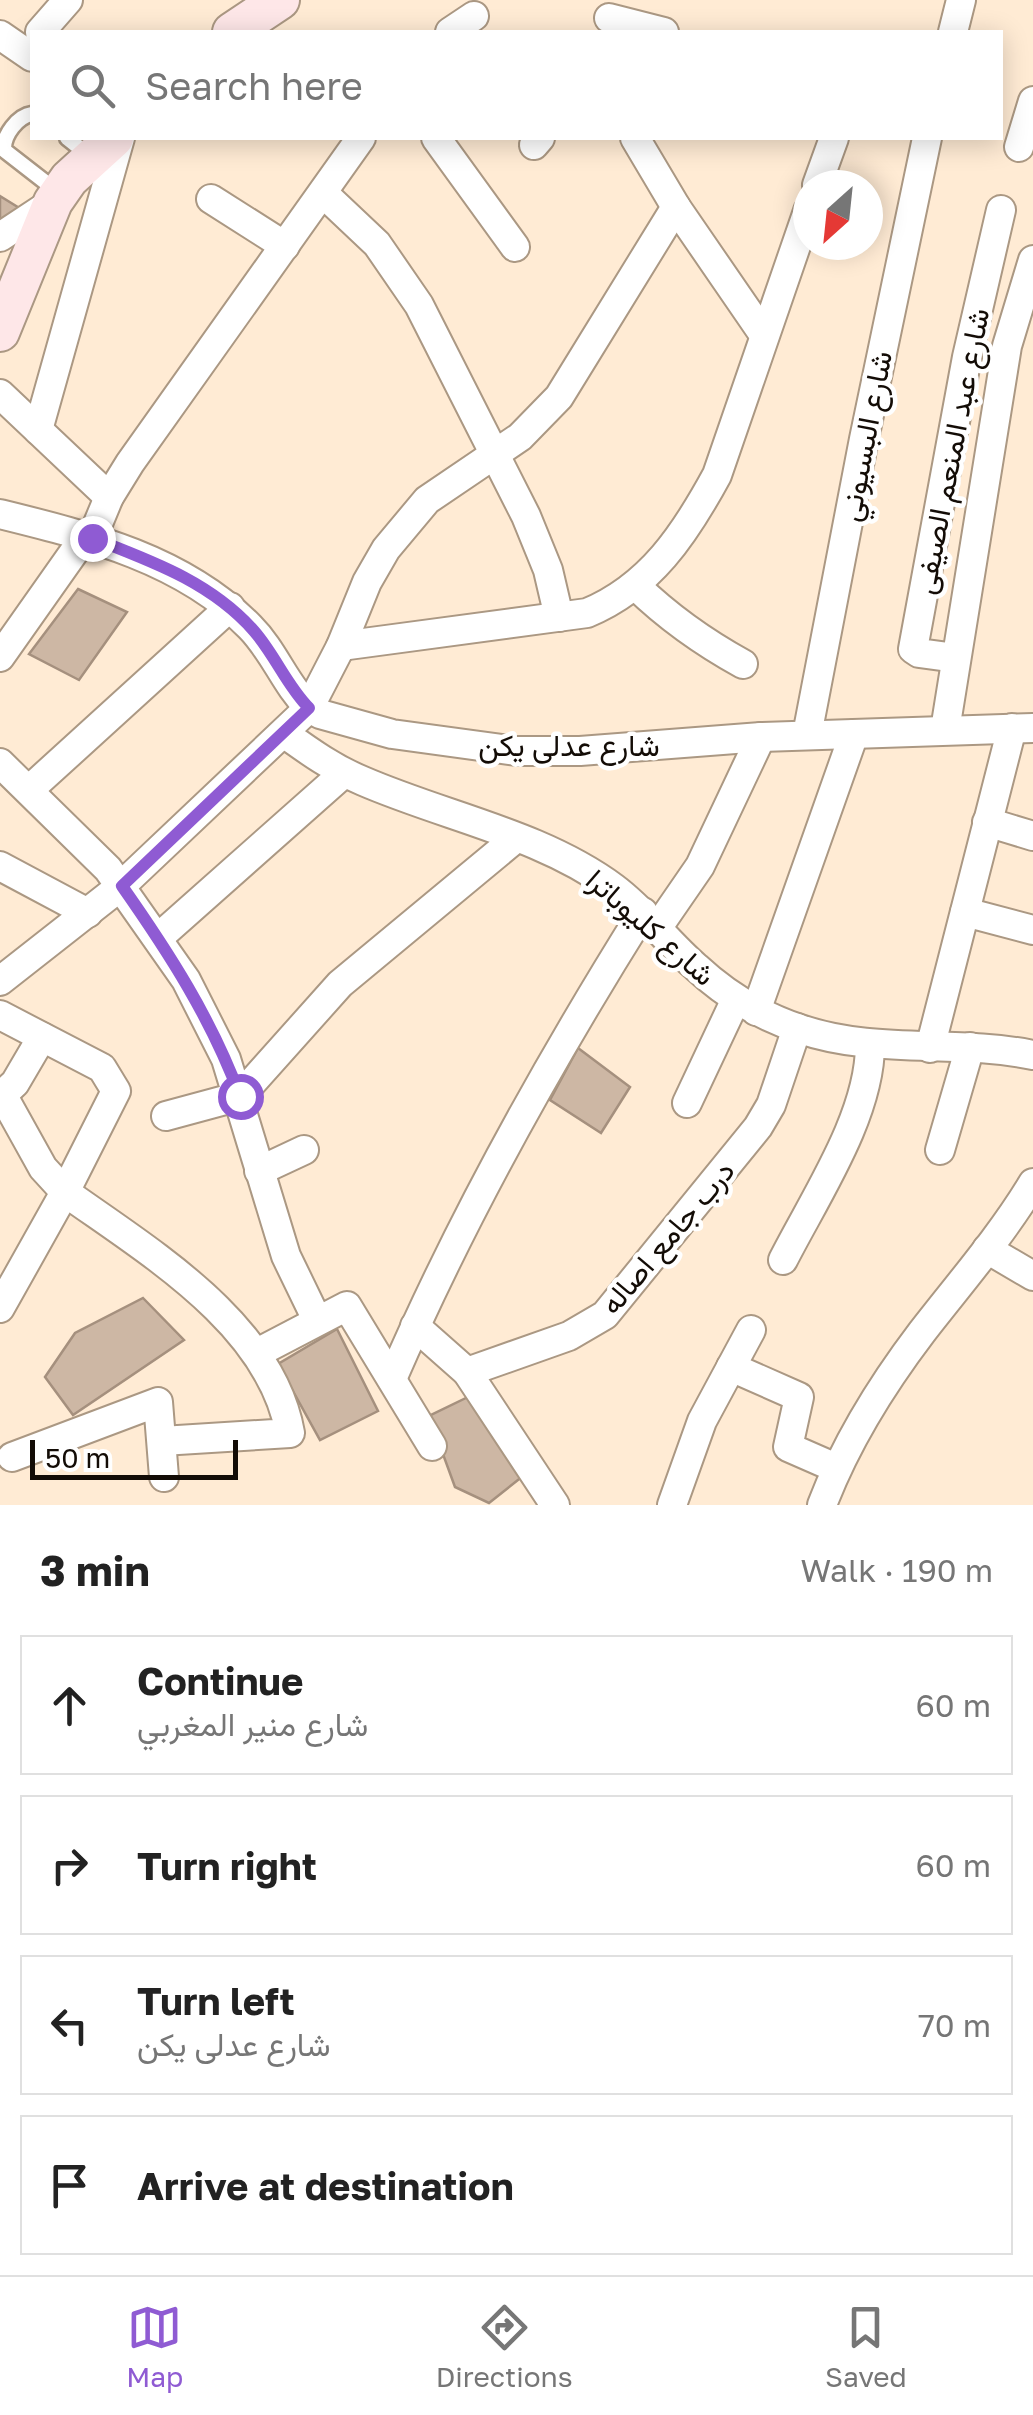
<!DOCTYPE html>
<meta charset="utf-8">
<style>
:root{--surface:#fff;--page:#f6f6f6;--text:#222;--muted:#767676;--line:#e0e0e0;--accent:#8f5bd3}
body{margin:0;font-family:"Golos Text",Vazirmatn,sans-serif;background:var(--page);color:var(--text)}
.compass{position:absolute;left:793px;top:170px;width:90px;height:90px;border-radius:50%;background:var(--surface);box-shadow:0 5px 25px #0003;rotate:207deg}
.scale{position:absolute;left:30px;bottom:25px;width:208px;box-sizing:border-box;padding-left:10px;border:5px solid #130c06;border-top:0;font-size:28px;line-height:35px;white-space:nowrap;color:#130c06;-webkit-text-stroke:8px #fff;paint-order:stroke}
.stop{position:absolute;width:30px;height:30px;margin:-22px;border:8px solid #8f5bd3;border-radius:50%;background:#fff}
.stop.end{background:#8f5bd3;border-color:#fff;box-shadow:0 2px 10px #0008}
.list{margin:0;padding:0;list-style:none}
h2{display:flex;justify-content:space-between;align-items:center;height:130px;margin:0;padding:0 40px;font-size:42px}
h2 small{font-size:32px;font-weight:400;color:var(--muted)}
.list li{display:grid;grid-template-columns:65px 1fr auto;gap:30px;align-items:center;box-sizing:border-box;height:140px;margin:0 20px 20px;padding:0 20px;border:2px solid var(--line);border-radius:0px}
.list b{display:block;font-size:38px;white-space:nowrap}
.list p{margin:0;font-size:32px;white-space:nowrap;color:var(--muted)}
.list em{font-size:32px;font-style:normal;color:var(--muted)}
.icon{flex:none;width:55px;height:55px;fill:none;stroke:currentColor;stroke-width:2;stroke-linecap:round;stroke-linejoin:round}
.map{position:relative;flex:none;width:1033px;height:1505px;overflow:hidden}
.search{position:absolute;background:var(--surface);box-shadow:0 5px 25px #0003;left:30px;right:30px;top:30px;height:110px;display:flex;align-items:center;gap:25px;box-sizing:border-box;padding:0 35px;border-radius:0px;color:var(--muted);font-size:38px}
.sheet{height:770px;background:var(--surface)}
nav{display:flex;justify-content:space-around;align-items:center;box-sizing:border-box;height:140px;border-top:2px solid var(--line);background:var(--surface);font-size:28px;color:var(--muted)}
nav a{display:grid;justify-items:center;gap:5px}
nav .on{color:var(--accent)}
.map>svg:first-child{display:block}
</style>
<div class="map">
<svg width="1033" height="1505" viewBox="0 0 1033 1505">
<rect width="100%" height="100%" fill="#ffebd4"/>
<g fill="#cdb7a4" stroke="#a5907e" stroke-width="2.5">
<path d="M0,196L21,209L0,223Z"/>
<path d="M78,589L127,612L79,680L29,654Z"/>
<path d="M578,1048L630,1087L601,1133L550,1100Z"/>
<path d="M143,1298L184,1340L73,1415L45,1377L75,1333Z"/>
<path d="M337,1329L378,1411L320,1440L278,1364Z"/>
<path d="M468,1397L528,1472L489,1503L455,1487L429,1416Z"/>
</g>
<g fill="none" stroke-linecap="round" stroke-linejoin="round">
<g stroke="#ab9883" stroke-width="19">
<g id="lane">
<path d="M32,114C18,116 3,135 4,150L58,192"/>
<path d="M67,138L91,157"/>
</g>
</g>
<g stroke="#ab9883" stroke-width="32">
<g id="street">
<path d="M609,18L664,32"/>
<path d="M40,32L68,0"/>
<path d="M450,32L474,16"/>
<path d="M953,32L961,0"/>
<path d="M0,35L32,57"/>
<path d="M436,138L515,247"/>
<path d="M635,138L676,207L764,335"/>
<path d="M534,145L540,138"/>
<path d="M1019,147L1033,101"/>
<path d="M817,185L834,138"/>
<path d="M323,193L377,244L419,305L526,516L548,570L559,617"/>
<path d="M211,199L285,246"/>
<path d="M0,237L53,202"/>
<path d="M0,394L109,497"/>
<path d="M38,430L120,138"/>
<path d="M0,514C89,536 183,559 250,627C274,651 285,684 309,708L320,714L392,734L517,751H580L761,737L1033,728"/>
<path d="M92,538L109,497L130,463L361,138"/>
<path d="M636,586C669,618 703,642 743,664"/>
<path d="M341,646L587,613C650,587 685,534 717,475L808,211"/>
<path d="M0,657L86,535"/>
<path d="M956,658L919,653L913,649L967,357L1001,210"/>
<path d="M945,730L1007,346L1033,260"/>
<path d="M285,734C310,752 334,769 363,781C446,817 541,834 614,888C645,911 667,942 696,967C726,995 761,1016 800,1029C876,1055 955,1039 1033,1055"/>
<path d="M807,735L864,439L927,138"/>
<path d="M0,763L108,869L186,980L226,1059L286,1256L317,1320"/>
<path d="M30,789L230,607"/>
<path d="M987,822L1033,836"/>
<path d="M0,866L88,913"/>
<path d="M965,912L1033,930"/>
<path d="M658,927L700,866L761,737"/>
<path d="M158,938L344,773"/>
<path d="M0,981L121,886L309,708L341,646L367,582L386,549L427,500L520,437L559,397L676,207"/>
<path d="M756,1011L854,734"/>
<path d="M0,1015L102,1068L116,1091L65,1192C149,1252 271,1324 290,1433L162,1441"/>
<path d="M930,1048L1012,728"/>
<path d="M0,1097L15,1083L42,1037"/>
<path d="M687,1103L736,999"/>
<path d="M166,1116L240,1096L340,984L516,838"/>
<path d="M940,1150L970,1047"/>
<path d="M259,1171L304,1150"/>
<path d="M987,1249L1033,1276"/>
<path d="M783,1260C815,1197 870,1116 870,1045"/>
<path d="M0,1308L65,1192L43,1168L3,1096"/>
<path d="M415,1326L467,1372L555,1505"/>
<path d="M257,1353L347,1306L432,1446"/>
<path d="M731,1367L799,1397L788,1447L836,1468"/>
<path d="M467,1372L569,1336L605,1315L758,1127L771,1105L797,1028"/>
<path d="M392,1379C462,1217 549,1062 643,912"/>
<path d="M12,1457L158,1402L164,1477"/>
<path d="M672,1505L702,1421L751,1330"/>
<path d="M822,1505C846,1442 881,1386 922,1332C960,1283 1001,1236 1033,1183"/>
</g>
</g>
<g stroke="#ab9883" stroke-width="42">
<g id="secondary">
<path d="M232,32L280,0"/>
<path d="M0,332L53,202L69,179L114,138"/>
</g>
</g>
<use href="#lane" stroke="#fff" stroke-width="14"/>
<use href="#street" stroke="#fff" stroke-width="28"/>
<use href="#secondary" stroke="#fee7e8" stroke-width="38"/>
</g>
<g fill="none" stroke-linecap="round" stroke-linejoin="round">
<path stroke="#8f5bd3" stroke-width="12" d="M92,538C151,561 211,582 254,631C275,655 287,686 309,708L122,886C169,953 211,1018 240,1096"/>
</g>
<g text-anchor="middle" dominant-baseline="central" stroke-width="9" stroke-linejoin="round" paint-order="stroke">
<g font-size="30" fill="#130c06" stroke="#fff">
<text transform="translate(865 436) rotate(-79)">شارع البسيوني</text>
<text transform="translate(951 451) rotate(-79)">شارع عبد المنعم الصيفى</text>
<text x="569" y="745">شارع عدلى يكن</text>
<text transform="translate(651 927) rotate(41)">شارع كليوباترا</text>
<text transform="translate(667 1237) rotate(-50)">درب جامع اصاله</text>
</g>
</g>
</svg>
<svg class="compass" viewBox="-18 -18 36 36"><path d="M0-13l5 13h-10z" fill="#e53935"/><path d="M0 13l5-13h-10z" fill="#767676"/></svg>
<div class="scale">50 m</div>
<div class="stop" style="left:240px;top:1096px"></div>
<div class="stop end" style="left:92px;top:538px"></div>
<div class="search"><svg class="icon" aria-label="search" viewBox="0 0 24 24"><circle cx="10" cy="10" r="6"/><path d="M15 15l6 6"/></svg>Search here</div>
</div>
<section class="sheet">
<h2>3 min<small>Walk · 190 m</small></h2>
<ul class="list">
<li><svg class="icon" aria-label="ahead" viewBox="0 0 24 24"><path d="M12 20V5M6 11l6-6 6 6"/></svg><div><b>Continue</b><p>شارع منير المغربي</p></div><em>60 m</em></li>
<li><svg class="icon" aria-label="right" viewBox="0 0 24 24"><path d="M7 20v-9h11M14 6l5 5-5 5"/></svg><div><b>Turn right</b></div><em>60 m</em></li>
<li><svg class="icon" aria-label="left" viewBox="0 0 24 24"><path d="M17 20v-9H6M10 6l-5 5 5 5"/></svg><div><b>Turn left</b><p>شارع عدلى يكن</p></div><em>70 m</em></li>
<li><svg class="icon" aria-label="arrive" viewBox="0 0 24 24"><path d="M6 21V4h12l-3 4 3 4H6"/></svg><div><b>Arrive at destination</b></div></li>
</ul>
</section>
<nav>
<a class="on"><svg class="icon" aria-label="map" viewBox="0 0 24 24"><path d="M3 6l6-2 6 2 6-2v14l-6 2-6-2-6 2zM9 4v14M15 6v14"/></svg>Map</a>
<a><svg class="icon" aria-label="directions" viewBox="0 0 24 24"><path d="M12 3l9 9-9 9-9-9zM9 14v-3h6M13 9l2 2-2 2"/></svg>Directions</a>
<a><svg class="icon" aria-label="saved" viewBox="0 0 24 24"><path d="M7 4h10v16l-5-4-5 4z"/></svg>Saved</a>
</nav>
